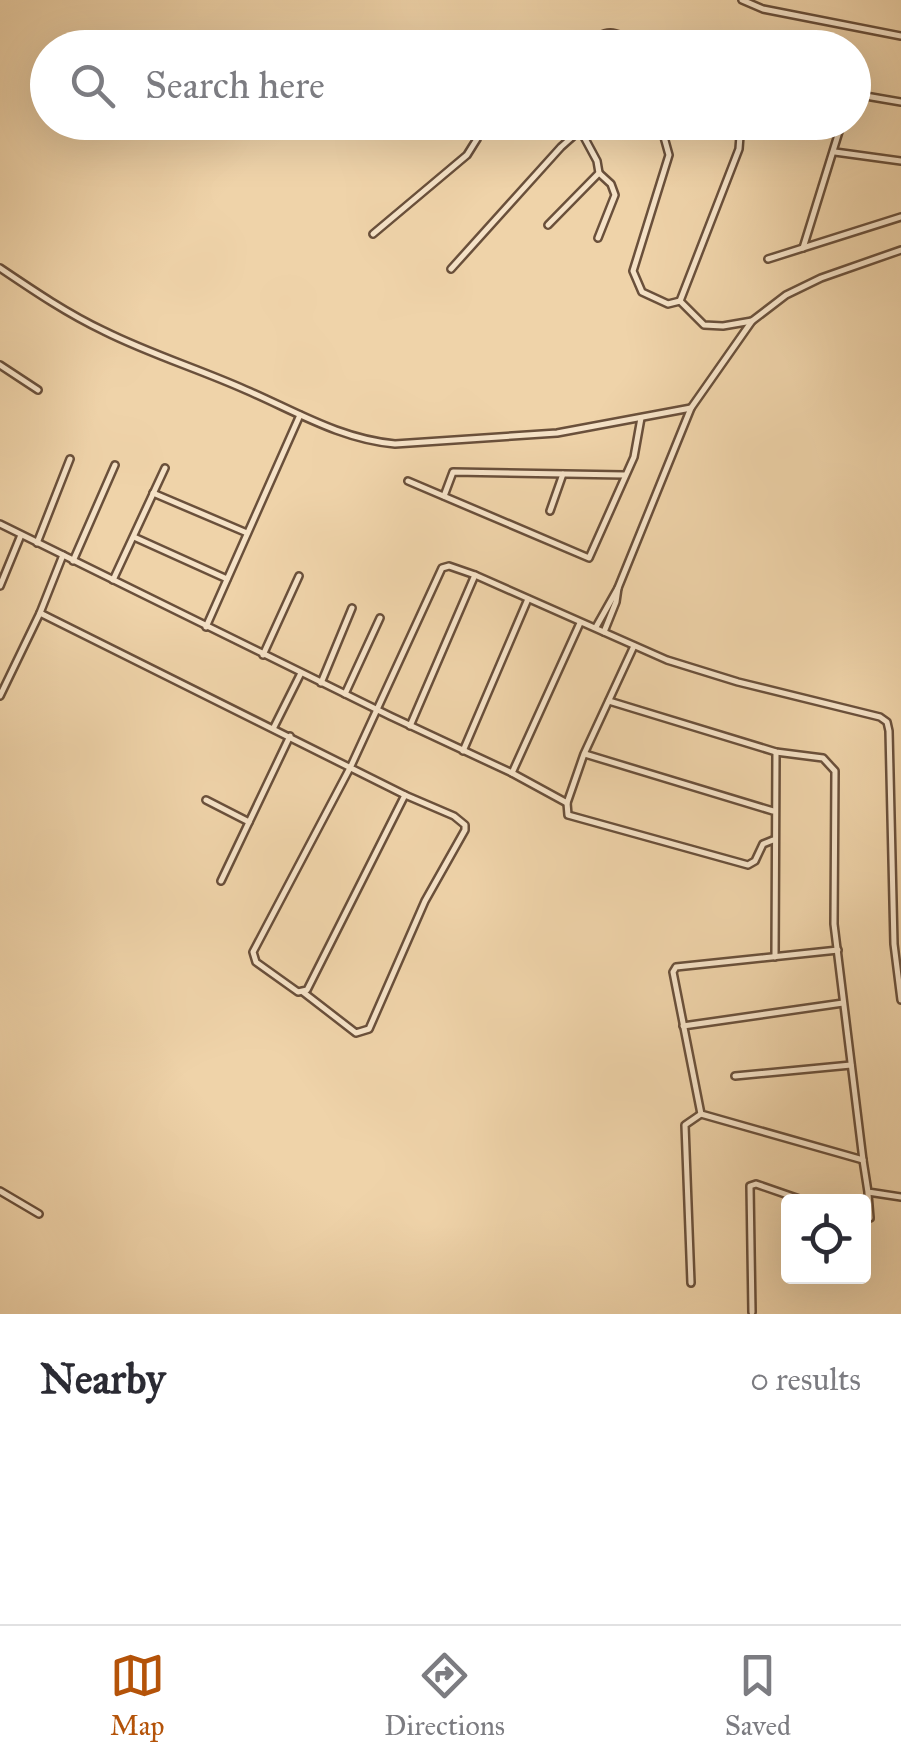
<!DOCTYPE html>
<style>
:root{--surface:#fff;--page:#f2f2f3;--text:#2b2b33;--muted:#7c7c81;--line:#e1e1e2;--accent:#b45309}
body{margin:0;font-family:"IM FELL Great Primer",serif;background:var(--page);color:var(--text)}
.controls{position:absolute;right:30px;bottom:30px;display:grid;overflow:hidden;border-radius:10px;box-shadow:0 10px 40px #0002}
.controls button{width:90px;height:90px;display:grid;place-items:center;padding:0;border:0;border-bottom:2px solid var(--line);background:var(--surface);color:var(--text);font:50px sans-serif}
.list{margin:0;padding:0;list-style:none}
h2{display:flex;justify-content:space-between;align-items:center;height:130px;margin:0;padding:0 40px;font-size:42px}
h2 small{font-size:32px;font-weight:400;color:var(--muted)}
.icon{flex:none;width:55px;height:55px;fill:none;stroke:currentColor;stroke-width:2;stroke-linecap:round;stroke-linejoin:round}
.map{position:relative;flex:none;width:901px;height:1314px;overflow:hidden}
.search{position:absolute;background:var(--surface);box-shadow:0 10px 40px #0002;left:30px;right:30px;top:30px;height:110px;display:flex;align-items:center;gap:25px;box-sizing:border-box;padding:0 35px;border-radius:55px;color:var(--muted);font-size:38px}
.sheet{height:310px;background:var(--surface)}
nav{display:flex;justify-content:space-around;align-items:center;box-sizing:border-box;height:140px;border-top:2px solid var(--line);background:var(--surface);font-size:28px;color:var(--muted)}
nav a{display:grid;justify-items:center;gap:5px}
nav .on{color:var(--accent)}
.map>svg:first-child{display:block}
</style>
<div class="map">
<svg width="901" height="1314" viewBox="0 0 901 1314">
<rect width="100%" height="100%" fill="#efd3a9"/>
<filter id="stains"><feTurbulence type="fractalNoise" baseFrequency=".002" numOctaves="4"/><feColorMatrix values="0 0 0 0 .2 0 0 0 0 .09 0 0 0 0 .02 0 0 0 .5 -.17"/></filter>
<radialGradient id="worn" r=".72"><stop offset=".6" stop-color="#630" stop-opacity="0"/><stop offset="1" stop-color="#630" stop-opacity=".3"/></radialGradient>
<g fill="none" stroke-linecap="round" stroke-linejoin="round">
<g stroke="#6a503b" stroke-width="10">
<g id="minor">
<path d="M742,0L763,9L901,36"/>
<path d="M586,48C608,23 618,34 643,48"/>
<path d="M854,94L901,102"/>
<path d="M652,122L664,137L669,155L633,271L642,292L668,304L680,301"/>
<path d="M741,122L739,149L680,301L704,325L723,326L752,321"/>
<path d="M835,152L901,161"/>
<path d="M548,225L599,173L597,161L576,122"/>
<path d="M373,234L467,155L477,139L482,122"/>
<path d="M598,238L615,195L611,184L599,173"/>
<path d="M803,248L842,122"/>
<path d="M768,259L901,217"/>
<path d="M0,268C34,291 68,314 104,331C150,354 199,369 246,390C295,411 340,439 395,444L557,433L691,408"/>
<path d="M451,269L561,147L589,122"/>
<path d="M0,365L38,390"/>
<path d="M408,481L589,558L634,457L641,418"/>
<path d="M153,493L247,533"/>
<path d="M444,496L453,472L624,475"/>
<path d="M550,511L563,474"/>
<path d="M0,524L390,716L512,773L567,803L584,754L634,646"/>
<path d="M134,537L227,579"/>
<path d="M37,543L70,459"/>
<path d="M73,561L115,465"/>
<path d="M113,580L165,468"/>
<path d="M0,586L21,535"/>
<path d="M40,613L405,795L307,990L298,992L256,962L253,952L351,766L442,568L449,566L475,575L667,660L738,682L880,717L887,722L889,731L894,944L901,1000"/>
<path d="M206,627L300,415"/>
<path d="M596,627L618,588L691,408L752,321L786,295L821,278L901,250"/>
<path d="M604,632L616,602L618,588"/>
<path d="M263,655L299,576"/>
<path d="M321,683L352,608"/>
<path d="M345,694L380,618"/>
<path d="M0,696L40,613L63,555"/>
<path d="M609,701L776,752L823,758L835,771L834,924L863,1160L868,1192L901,1197"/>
<path d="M410,726L475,575"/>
<path d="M274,727L301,673"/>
<path d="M463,751L528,599"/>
<path d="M585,754L773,811"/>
<path d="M512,773L580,623"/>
<path d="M206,800L249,822"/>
<path d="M567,803L568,815L748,865L755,861L763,844L773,840"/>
<path d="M221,881L290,736"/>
<path d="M838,950L676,967L673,972L701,1114L863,1160"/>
<path d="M775,957L776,752"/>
<path d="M303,992L356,1033L369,1029L425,901L465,830V825L454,816L405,795"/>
<path d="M683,1026L843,1003"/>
<path d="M735,1076L851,1065"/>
<path d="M0,1191L39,1214"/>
<path d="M864,1219L870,1218L868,1194"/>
<path d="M691,1283L685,1125L701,1114"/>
<path d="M752,1312L750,1186L756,1184L808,1202"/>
</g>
</g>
<use href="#minor" stroke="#f5e2c7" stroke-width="5"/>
</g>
<rect width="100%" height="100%" filter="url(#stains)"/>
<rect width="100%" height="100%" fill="url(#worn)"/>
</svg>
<div class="controls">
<button><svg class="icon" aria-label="locate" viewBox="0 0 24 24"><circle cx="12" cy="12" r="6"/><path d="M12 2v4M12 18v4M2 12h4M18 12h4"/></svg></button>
</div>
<div class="search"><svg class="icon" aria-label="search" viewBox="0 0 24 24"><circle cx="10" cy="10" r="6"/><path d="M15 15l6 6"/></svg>Search here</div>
</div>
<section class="sheet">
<h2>Nearby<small>0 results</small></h2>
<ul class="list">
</ul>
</section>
<nav>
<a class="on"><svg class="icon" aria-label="map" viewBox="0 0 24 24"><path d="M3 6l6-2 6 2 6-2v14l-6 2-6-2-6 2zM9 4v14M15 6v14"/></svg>Map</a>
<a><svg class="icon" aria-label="directions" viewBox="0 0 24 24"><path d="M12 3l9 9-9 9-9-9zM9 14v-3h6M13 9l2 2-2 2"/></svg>Directions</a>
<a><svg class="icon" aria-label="saved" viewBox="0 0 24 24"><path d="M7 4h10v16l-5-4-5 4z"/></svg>Saved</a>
</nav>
